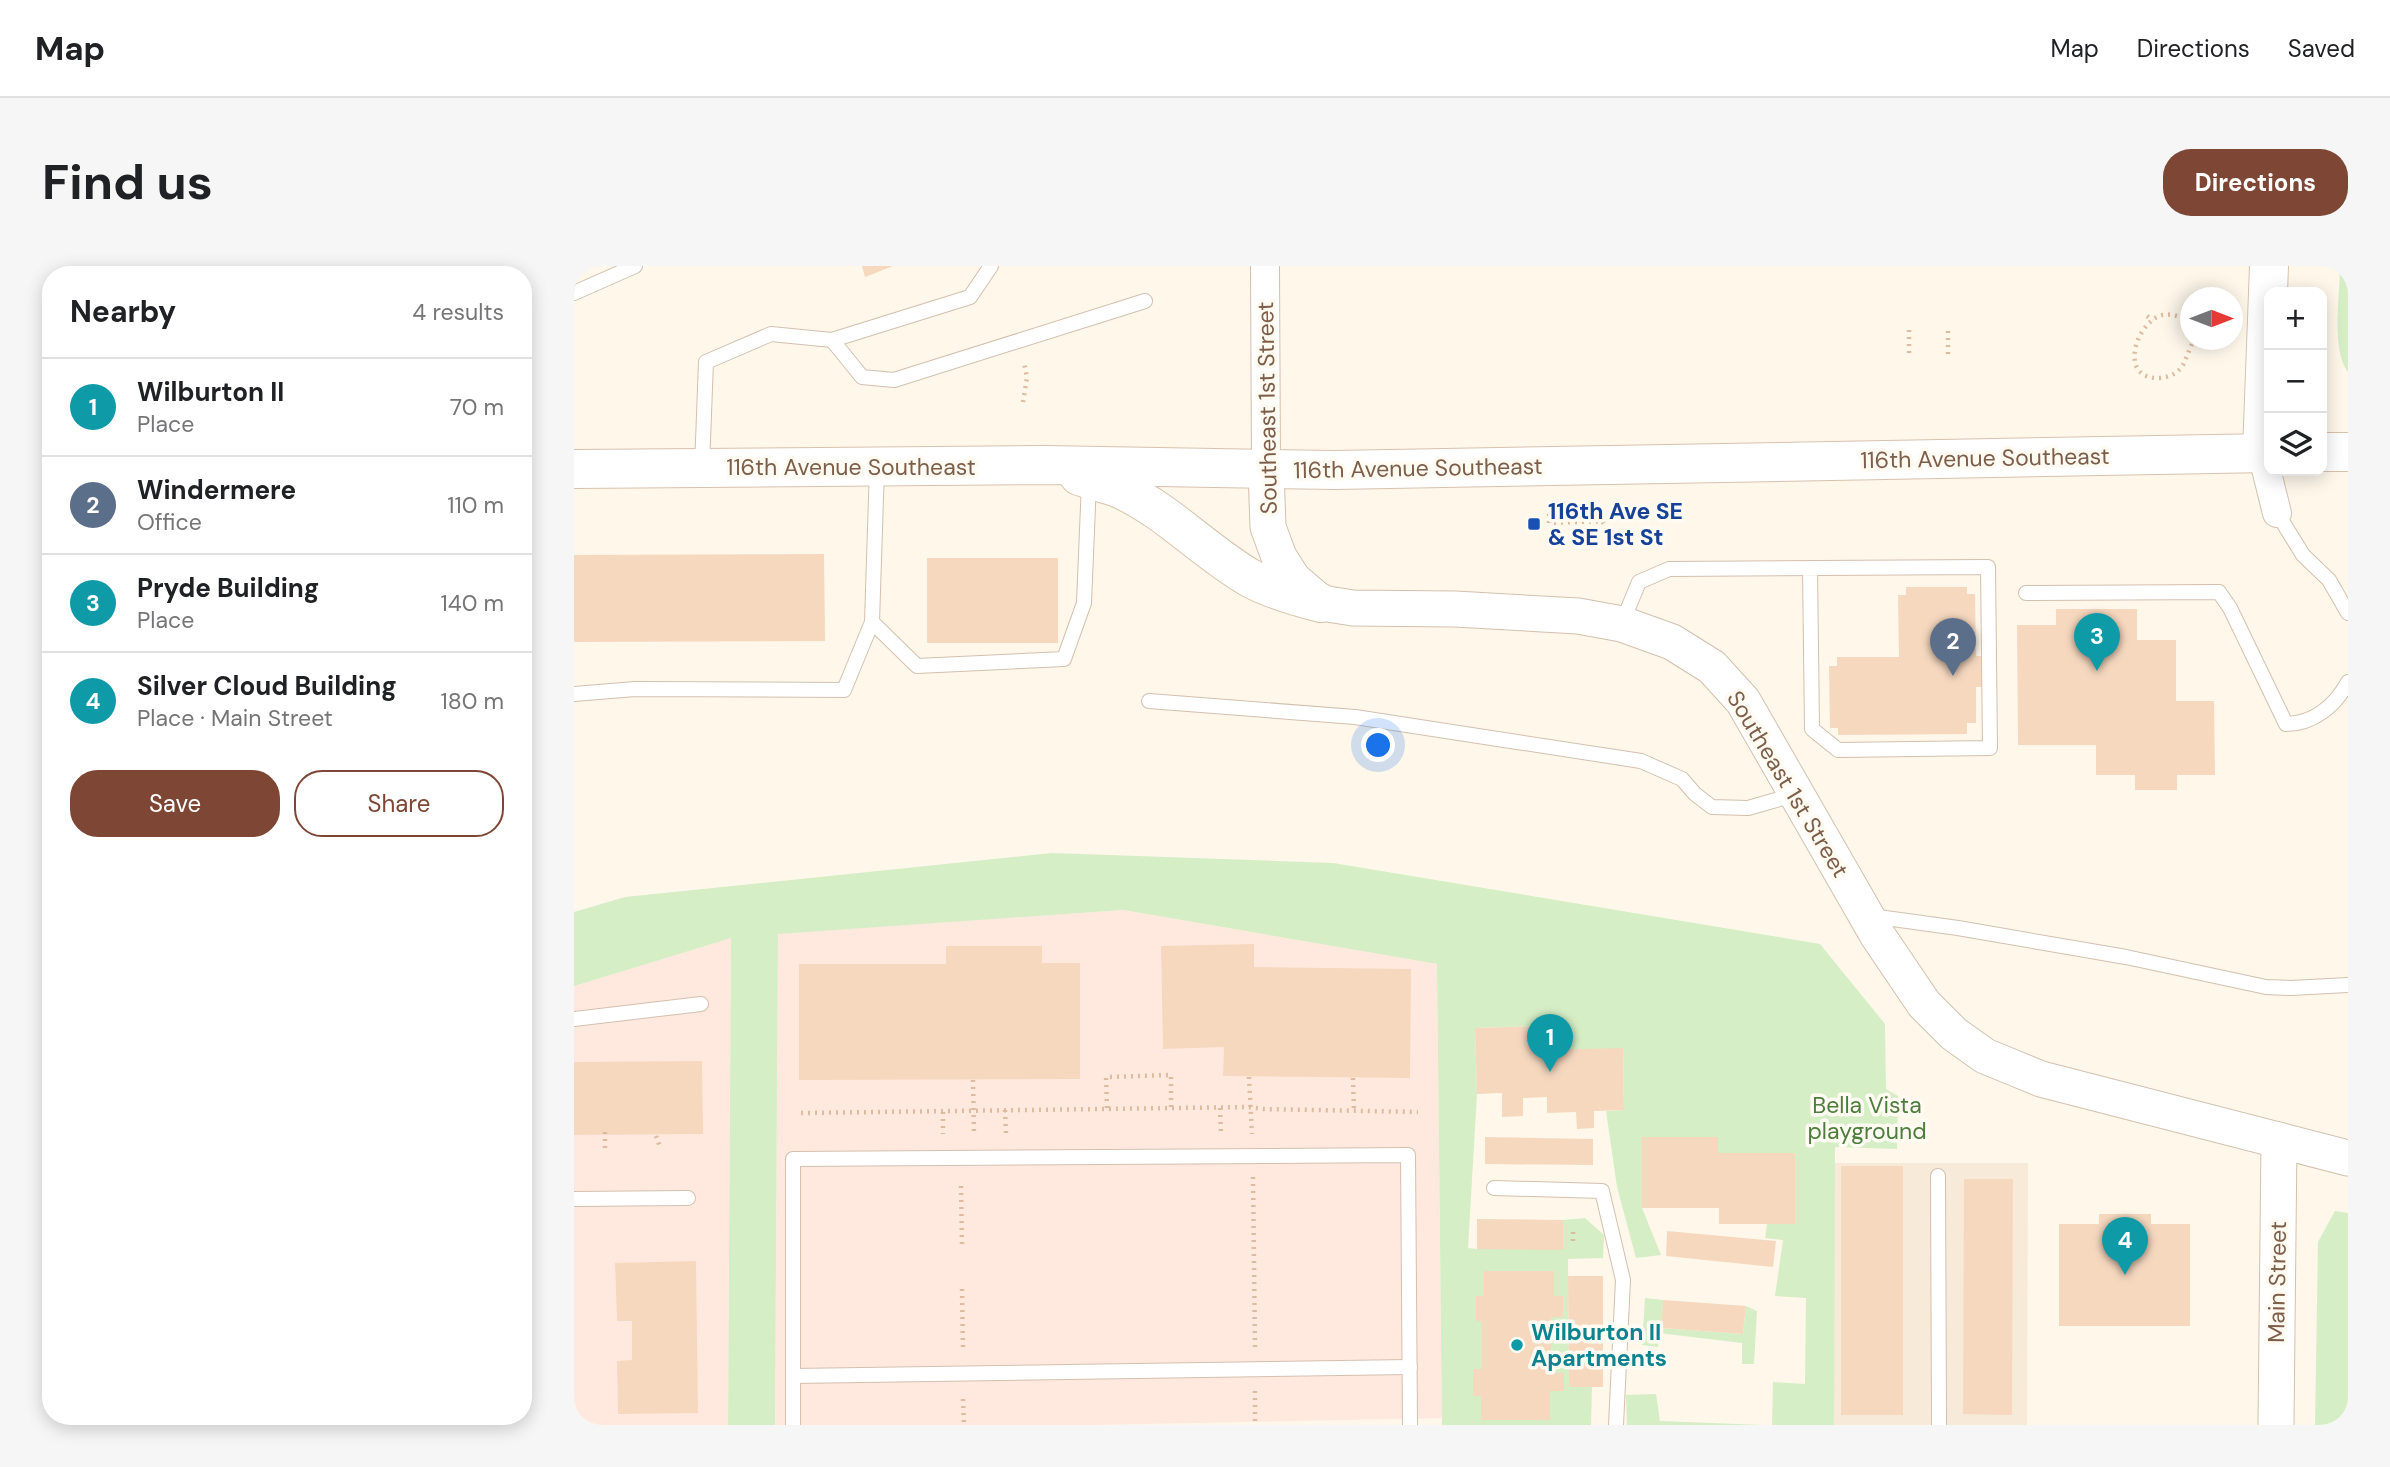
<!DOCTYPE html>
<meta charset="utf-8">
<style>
:root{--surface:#fff;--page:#f6f6f6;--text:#202124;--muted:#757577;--line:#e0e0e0;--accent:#7e4634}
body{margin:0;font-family:"DM Sans",sans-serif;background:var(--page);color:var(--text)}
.controls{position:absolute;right:21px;top:21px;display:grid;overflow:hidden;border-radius:14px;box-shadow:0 4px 18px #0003}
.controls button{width:63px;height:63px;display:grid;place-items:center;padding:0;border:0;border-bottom:2px solid var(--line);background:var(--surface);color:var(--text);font:35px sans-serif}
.compass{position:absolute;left:1606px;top:21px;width:63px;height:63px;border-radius:50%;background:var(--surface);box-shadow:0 4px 18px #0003;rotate:90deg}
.you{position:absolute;left:805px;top:480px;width:24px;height:24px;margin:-18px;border:5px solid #fff;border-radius:50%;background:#1a73e8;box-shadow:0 0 0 10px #1a73e833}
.badge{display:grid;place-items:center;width:46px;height:46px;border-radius:50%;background:var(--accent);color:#fff;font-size:23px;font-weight:700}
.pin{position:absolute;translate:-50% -58px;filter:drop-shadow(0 2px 4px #0008)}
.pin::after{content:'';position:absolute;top:37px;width:24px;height:21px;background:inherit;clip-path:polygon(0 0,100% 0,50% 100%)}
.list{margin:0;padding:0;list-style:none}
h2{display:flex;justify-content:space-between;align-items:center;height:91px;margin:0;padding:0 28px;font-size:30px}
h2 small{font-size:23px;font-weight:400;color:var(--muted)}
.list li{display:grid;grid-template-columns:46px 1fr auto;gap:21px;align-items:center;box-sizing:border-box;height:98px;padding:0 28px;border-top:2px solid var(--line)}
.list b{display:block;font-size:26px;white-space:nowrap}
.list p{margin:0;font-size:23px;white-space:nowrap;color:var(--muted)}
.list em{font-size:23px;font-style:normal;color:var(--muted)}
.actions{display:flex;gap:14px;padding:21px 28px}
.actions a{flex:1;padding:16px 0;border:2px solid var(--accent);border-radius:28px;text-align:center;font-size:24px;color:var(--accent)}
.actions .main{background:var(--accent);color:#fff}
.icon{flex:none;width:38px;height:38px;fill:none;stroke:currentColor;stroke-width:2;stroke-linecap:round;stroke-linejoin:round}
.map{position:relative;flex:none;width:1774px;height:1159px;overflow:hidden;border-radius:28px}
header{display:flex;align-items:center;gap:42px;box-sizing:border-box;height:98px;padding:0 35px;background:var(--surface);border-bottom:2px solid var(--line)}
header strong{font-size:33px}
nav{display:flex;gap:38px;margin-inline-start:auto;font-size:24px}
.intro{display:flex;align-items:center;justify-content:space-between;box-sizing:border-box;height:168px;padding:0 42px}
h1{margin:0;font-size:49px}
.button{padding:18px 32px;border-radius:28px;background:var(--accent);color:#fff;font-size:24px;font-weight:700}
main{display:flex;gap:42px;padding:0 42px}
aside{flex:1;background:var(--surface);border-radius:28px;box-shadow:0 4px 18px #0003}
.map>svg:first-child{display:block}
</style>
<header>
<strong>Map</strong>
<nav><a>Map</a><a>Directions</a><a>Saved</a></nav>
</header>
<div class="intro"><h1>Find us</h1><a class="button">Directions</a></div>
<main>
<aside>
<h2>Nearby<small>4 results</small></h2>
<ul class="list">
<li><span class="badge" style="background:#0f9aa8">1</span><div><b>Wilburton II</b><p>Place</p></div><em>70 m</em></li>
<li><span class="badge" style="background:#5c6f8a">2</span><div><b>Windermere</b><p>Office</p></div><em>110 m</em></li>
<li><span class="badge" style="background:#0f9aa8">3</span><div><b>Pryde Building</b><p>Place</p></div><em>140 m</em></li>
<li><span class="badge" style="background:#0f9aa8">4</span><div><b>Silver Cloud Building</b><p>Place · Main Street</p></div><em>180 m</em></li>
</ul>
<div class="actions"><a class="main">Save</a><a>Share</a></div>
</aside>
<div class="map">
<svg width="1774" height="1159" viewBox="0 0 1774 1159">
<rect width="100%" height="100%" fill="#fef7ea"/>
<path fill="#f7ead8" d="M1260,897H1454L1453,1159H1260Z"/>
<g fill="#ffe9de">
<path d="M549,644L863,698L868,1152L521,1159H201L204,667Z"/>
<path d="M157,671L154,1159H0V701Z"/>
</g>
<g fill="#d5eec6">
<path d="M1766,0H1774V106C1757,84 1766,28 1766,0Z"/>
<path d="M478,587L759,597L1246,678L1311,758L1312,823L1324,830L1323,883L1261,881L1260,1159H1198L1199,1116L1231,1118L1232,1032L1201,1030L1209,974L1191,972L1193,958L1144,887V871H1069L1068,942L1087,989L1062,992L1043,921L1032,845L1050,844L1049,783L976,784L975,760L901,762L903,828L894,982L903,983L989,954L1011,952L1030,969L1029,992L994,993L995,1121H1018L1017,1159H868L863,698L549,644L204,668L201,1159H154L157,672L0,720V646L51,631Z"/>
<path d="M1761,945L1774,947V1159H1741L1744,976Z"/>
<path d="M1071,1032L1089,1034L1087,1062L1169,1068L1172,1040L1183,1045L1180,1098H1168V1077L1085,1067L1084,1081L1068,1079Z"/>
<path d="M1082,1128L1086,1155L1188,1159H1053L1052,1129Z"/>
</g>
<g fill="#f6d8bf">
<path d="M288,0H319L291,11Z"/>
<path d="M250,288L251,375L0,376V289Z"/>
<rect x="353" y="292" width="131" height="85"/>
<path d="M1332,321H1393V328H1401L1402,390H1409L1410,421H1402V457H1393V468L1264,469V462H1256L1255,400H1263V391H1325L1324,329H1332Z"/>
<path d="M1482,343H1563V374H1602V435H1640L1641,509H1603V524H1561V509H1522V479H1444L1443,359H1482Z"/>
<path d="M680,678V701L837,703L836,812L649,810L650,781L589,783L587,680Z"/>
<path d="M372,680H468V697H506V813L225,814V698H372Z"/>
<path d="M975,760L976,784L1049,782L1050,844L1020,845V862L1003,863L1002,846L973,847V831L949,832V850L928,851V827L903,828L901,762Z"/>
<path d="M128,795L129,868L0,869V796Z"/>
<path d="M911,871L1019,873V899L911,898Z"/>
<path d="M1068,871H1144V887H1221V958H1145V942H1068Z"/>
<rect x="1267" y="900" width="62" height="249"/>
<path d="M1390,913H1439L1438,1149L1389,1148Z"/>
<path d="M1525,948H1577V958H1616V1060H1485V958H1525Z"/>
<path d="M903,953L989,954V984L903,983Z"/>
<path d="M1093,965L1202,975L1199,1001L1092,990Z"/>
<path d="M122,995L124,1147L44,1148L43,1095L58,1094V1055H43L41,997Z"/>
<path d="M910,1005H980V1030H989V1051H977V1107H990V1125H976V1154H907V1130H899V1103H908V1055H902V1030H910Z"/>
<path d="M994,1010H1029V1121H995Z"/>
<path d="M1089,1034L1172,1040L1169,1068L1087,1062Z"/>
</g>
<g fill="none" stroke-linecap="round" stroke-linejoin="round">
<g stroke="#d3c0ae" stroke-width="16">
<g id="service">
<path d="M0,27L61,0"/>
<path d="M258,74L288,111L320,114L571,35"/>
<path d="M128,201L132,96L197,68L258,74L396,31L417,0"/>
<path d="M1703,247L1729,289L1755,314L1774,347"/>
<path d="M1452,327L1645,326L1656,342L1712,458C1739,458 1761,440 1774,416"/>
<path d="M298,356L343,400L490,393L510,337L515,216"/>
<path d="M1048,357L1065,316L1095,303L1414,301L1416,482L1264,484L1238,463L1236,302"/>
<path d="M0,428L61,423L270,424L298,356L303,201"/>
<path d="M575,435L781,451L1067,495L1108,513L1121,528L1138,541L1174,542L1223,528"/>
<path d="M1297,650L1384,662L1552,691L1692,721L1717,722L1774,719"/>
<path d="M0,753L127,738"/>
<path d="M1364,910L1365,1159"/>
<path d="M920,922L1028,925L1049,1014L1042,1159"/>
<path d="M0,933L114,932"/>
<path d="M219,1110L836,1101"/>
<path d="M219,1159V893L834,889L836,1159"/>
</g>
</g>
<g stroke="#d3c0ae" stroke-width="30">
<g id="minor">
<path d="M691,0L692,204"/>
<path d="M1688,187L1703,247"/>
</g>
</g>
<g stroke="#d3c0ae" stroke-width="37">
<g id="tertiary">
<path d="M692,204L694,261L705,291L719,313L747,337L779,342L881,343L1004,350L1048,358L1098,376L1138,401L1169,435L1304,670L1350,738L1380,768L1411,790L1467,813L1774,892"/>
<path d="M1702,1159L1705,874"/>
</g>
</g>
<g stroke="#d8c2ad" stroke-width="40">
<g id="secondary">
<path d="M1748,186H1774"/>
<path d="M1688,187L1695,0"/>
<path d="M0,203L470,199L761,204L1695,187"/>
<path d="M505,210C519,215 533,218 546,223C594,245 631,286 676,312C698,324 723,331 747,337"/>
</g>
</g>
<g stroke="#dcbba1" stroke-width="4.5" stroke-dasharray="2 5" stroke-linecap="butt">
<path d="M1573,50L1579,54"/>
<path d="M1616,55C1607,51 1595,46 1585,50C1560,61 1545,114 1586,112C1596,111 1604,107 1609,99C1613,91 1616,81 1620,74"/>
<path d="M1335,87V59"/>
<path d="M1374,88V61"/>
<path d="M449,136L453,112L450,96"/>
<path d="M975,248V257L1028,255L1040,273"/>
<path d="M675,811L678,868"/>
<path d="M779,812L780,845"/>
<path d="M399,814L400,869"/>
<path d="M533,842L532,811L597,809V842"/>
<path d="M646,842L647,869"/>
<path d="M431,844L432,868"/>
<path d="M369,846V868"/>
<path d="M227,847L675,841L689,843L844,846"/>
<path d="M31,866V885"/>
<path d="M82,870L86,881"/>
<path d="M679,911L681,1081"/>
<path d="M387,920L388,980"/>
<path d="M999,966V976"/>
<path d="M388,1023L389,1085"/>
<path d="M681,1125V1159"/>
<path d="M389,1133L390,1159"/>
</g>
<use href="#service" stroke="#fff" stroke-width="14"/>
<use href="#minor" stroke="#fff" stroke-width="28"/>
<use href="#tertiary" stroke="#fff" stroke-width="35"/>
<use href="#secondary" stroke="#fff" stroke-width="38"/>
</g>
<rect fill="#1a4fb4" stroke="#fffbf3" stroke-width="2.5" x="953" y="251" width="14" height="14" rx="3.5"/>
<circle fill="#0f9aa8" stroke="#fffbf3" stroke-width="2.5" cx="943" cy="1079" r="7"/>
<g text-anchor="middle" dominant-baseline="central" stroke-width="7" stroke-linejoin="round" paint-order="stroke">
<g font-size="23" fill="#7d5e4a" stroke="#fffbf3">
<text transform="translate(693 142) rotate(-91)">Southeast 1st Street</text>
<text transform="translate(1411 192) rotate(-1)">116th Avenue Southeast</text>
<text x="277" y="201">116th Avenue Southeast</text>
<text transform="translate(844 202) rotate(-1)">116th Avenue Southeast</text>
<text transform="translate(1214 518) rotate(59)">Southeast 1st Street</text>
<text transform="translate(1703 1016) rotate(-89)">Main Street</text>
</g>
<g font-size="23" font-weight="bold" fill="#164399" stroke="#fffbf3" text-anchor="start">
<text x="974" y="245">116th Ave SE<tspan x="974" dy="26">&amp; SE 1st St</tspan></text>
</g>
<g font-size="23" fill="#4d7d3d" stroke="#fffbf3">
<text x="1293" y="839">Bella Vista<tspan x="1293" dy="26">playground</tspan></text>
</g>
<g font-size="23" font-weight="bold" fill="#0d838f" stroke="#fffbf3" text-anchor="start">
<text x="957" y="1066">Wilburton II<tspan x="957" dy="26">Apartments</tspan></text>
</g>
</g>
</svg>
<div class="controls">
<button>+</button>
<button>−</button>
<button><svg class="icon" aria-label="layers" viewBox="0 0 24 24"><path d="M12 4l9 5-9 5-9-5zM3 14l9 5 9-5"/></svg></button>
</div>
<svg class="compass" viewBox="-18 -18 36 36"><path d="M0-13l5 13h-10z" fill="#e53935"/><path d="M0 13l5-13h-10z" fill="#757577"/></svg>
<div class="you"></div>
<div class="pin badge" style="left:976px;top:806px;background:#0f9aa8">1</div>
<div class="pin badge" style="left:1379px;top:410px;background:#5c6f8a">2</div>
<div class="pin badge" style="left:1523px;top:405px;background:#0f9aa8">3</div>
<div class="pin badge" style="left:1551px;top:1009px;background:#0f9aa8">4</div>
</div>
</main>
